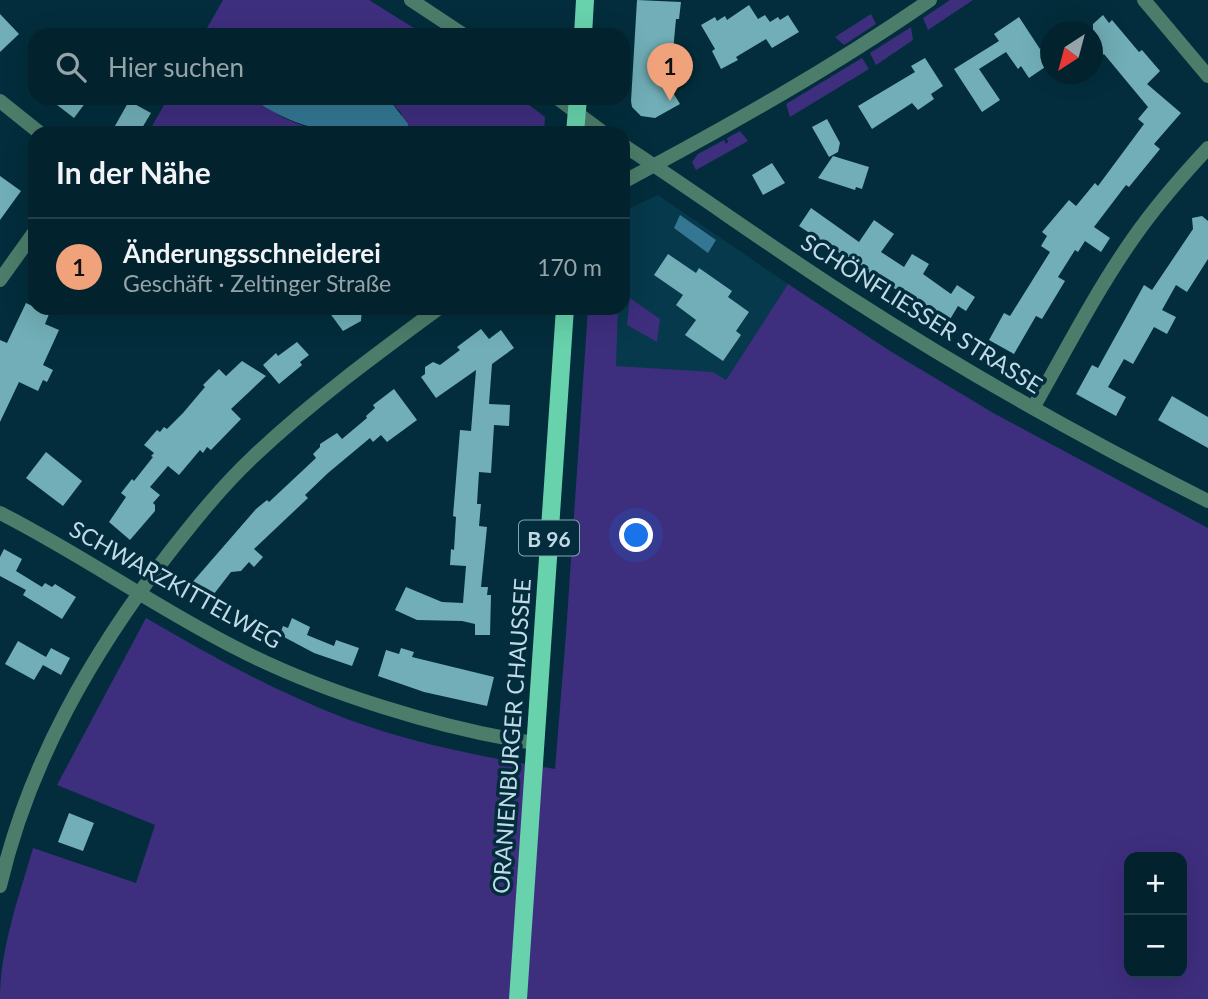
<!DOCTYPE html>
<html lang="de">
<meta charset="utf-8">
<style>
:root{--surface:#02222d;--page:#0c2a35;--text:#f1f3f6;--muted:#96a4aa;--line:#233f49;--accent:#f0a27a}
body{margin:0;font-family:Lato,sans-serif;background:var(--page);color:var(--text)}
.controls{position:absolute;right:21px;bottom:21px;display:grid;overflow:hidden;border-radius:14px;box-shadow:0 7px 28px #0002}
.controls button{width:63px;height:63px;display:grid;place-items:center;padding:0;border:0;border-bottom:2px solid var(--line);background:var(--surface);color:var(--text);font:35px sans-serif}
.compass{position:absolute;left:1040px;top:21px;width:63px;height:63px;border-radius:50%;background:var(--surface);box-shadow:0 7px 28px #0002;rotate:216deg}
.you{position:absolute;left:637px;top:536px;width:24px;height:24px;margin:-18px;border:5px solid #fff;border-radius:50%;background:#1a73e8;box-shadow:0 0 0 10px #1a73e833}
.badge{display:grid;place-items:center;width:46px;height:46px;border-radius:50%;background:var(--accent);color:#111;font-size:23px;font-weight:700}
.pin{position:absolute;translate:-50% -58px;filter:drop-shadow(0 2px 4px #0008)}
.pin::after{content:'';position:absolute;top:37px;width:24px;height:21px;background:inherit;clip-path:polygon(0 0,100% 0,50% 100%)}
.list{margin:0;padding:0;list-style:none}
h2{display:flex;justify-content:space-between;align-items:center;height:91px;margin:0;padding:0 28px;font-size:30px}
h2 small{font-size:23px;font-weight:400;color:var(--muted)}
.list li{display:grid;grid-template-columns:46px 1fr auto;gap:21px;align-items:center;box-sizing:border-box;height:98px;padding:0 28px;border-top:2px solid var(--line)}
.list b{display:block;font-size:26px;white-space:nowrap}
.list p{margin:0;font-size:23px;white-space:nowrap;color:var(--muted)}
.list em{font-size:23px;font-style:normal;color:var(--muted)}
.icon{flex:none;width:38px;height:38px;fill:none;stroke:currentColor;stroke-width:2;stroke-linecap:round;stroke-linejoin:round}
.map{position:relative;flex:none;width:1208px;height:999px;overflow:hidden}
.search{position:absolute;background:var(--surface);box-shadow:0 7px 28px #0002;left:28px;top:28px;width:602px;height:77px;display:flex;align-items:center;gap:18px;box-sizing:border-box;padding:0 24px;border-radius:21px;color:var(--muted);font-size:26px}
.panel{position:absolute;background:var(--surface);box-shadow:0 7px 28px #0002;left:28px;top:126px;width:602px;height:189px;border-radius:21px}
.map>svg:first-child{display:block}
</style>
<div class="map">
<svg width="1208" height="999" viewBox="0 0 1208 999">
<rect width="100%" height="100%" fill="#032d3c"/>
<path fill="#06394b" d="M658,195L788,284L726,380L615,366L618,308H623L624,211Z"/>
<g fill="#3e2e7e" fill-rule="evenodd">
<path d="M223,0H369L425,35H203Z"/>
<path d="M950,0H973L928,30L923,18Z"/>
<path d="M871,14L876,24L844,45L835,37Z"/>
<path d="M911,27L913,40L876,65L870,53Z"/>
<path d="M862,58L869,69L790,117L786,104Z"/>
<path d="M168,98H252L284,118L308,128L334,133H148Z"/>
<path d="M388,98H520L545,117L544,133H406L401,113Z"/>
<path d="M740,131L748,141L696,170L692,162L698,154L724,140L726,144L728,142L727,138Z"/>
<path d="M788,284L890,351L995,414L1208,528V999H0C0,948 19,897 33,848L136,883L155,825L57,785L146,618C211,656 276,692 347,719C414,744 484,757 555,769L566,634L588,308H618L616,366L713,372L726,380ZM1129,857H1182V973H1129Z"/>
<path d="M630,298L660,319L657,342L627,325Z"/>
</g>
<g fill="#337793">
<path d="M252,98H388L408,124L407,132C352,139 297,132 252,98Z"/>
<path d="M680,215L716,240L708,253L674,228Z"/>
</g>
<g fill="#71aeb7">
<path d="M637,0L681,2L679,19H676L673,51L665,50L664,77L669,78L670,92L672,91L680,104L655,118L641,116L632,107L631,101Z"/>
<path d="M749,5L758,19L765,15L770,22L778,17L780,20L788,15L799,32L772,48L766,39L736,57L738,60L721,69L712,51L715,49L701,25L715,17L717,21L725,16L727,20Z"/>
<path d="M0,14L19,34L0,52Z"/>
<path d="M1103,15L1109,23L1112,20L1139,52L1142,50L1160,71L1147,84L1181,113L1154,144L1160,149L1129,187L1126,185L1094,227L1110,238L1101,252L1085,241L1078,252L1075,250L1058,277L1065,281L1042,319L1036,316L1014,354L989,340L1004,313L1010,316L1050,252L1041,246L1047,236L1042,232L1069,200L1076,206L1095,183L1098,186L1144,124L1138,119L1148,107L1104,54L1093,63V24Z"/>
<path d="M1019,17L1040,49L1051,42V63L1029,78L1021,66L1018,69L1006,52L979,69L1000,100L982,112L954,69L999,41L994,34Z"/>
<path d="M925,58L943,86L931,94L934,99L918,110L912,103L872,129L858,106L915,72L911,66Z"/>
<path d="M48,98H89L74,118Z"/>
<path d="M129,101L151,113L139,133H111Z"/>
<path d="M827,119L840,143L838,152L829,157L812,127Z"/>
<path d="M833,156L869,167L862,189L856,187L855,190L818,178Z"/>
<path d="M772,163L785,183L763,195L752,175Z"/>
<path d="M0,176L21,191L0,220Z"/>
<path d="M811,208L859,242L874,220L894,234L881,252L904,267L912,254L929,264L923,274L951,294L957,285L975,297L966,311L958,306L949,321L877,278L799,226Z"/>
<path d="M1202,216L1208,221V259L1187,292L1176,285L1162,310L1176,317L1167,334L1154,327L1133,364L1124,359L1108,387L1126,397L1116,416L1076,394L1092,365L1098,368L1144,285L1152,290L1193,229L1192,218Z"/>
<path d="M668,254L696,273L699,268L732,291L728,297L749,312L736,331L741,335L723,361L685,335L696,320L676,305L683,295L654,275Z"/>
<path d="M26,303L49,314L45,324L59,330L43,365L53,370L47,382L43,380L38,391L19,382L0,422V340L7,343Z"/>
<path d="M326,308H362L361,321L343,331Z"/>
<path d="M481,329L489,339L501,330L514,348L492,364L489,404L510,405L509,426L494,425L491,473L479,472L477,504H481L479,526L487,527L481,587H488L487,595H491L490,635H475V624L462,621L417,620L395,610L406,587L442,602L463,603L466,566L450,565L451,549L454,550L456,517L453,516L460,430L471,431L476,370L436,398L421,377L425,374V367L433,362L440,365L460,350L457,347Z"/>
<path d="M297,342L309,355L300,362L302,365L279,384L263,365L276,353L278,356Z"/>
<path d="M242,361L266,376L231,409L241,419L211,450L207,447L203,453L200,450L179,475L168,466L150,487L160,495L153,503L155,505V511L130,540L109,522L126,497L121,493L132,479L134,481L153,457L151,456L154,453L144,445L157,430L160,432L164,427L167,429L183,413L205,387L203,385L219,369L226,376Z"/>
<path d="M394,389L417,420L387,442L381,435L373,442L370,438L328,473L305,495L308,498L254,549L263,557L254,567L249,562L241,571L231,572L210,599L190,585L256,509L267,500L269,502L316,458L313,454L320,447V444L337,433L342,439L367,418L366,416L375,408L373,405Z"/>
<path d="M1172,396L1208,417V448L1158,420Z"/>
<path d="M46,452L82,481L63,506L26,478Z"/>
<path d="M4,549L22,559L16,571L42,587L45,583L52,587L55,584L76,597L62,619L23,595L26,590L0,576V557Z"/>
<path d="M292,618L310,627L307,635L334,646L336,640L359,648L352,666L314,653L284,637L280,634L283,626L288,628Z"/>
<path d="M18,641L46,657L51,648L70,658L61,675L43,665L34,680L5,664Z"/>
<path d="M401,648L414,652L412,657L494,677L487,706L424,692L378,676L386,650L399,654Z"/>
<path d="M69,813L94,823L83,851L58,842Z"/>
</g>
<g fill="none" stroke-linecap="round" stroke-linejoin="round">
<g stroke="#4c7c6a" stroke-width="14">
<path d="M411,0L464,35"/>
<path d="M1144,0L1208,76"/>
<path d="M557,98L604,133"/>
<path d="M0,101L40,133"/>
<path d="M623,145C700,195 775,250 852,299C967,373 1086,440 1208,501"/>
<path d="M0,280L35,231"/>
<path d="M1033,408C1065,352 1095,293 1132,240C1154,208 1181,177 1208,148"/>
<path d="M0,513C81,554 155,607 236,648C321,692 441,729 535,743"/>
<path d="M0,886C29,762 92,653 169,553C195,520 222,486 253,457C311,402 375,355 439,308"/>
</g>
<path stroke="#4c7c6a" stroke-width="14" d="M623,182C728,126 832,68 930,0"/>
<g stroke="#67d2ac" stroke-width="18">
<path d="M583,35L585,0"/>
<path d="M575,133L578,98"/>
<path d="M518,999L565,308"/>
</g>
</g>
<g text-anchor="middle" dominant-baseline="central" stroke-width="7" stroke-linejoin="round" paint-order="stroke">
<rect fill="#032d3c" stroke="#87a6b3" stroke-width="2" x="519" y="520.5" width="60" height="35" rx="5"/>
<g font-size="21" font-weight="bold" fill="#c0dae6">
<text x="549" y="538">B 96</text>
</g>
<g font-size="23" fill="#c0dae6" stroke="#032d3c">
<text transform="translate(922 313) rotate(32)">SCHÖNFLIESSER STRASSE</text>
<text transform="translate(176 584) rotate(29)">SCHWARZKITTELWEG</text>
<text transform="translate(511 736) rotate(-86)">ORANIENBURGER CHAUSSEE</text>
</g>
</g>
</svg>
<div class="controls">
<button>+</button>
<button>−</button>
</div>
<svg class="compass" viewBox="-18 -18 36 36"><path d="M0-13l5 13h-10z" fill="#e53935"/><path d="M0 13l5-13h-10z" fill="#96a4aa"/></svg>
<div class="you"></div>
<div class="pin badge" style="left:670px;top:101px">1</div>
<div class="search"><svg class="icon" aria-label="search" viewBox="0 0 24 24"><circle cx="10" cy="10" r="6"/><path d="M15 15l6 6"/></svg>Hier suchen</div>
<section class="panel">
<h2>In der Nähe<small></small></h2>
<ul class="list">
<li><span class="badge">1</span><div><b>Änderungsschneiderei</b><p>Geschäft · Zeltinger Straße</p></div><em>170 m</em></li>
</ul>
</section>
</div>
